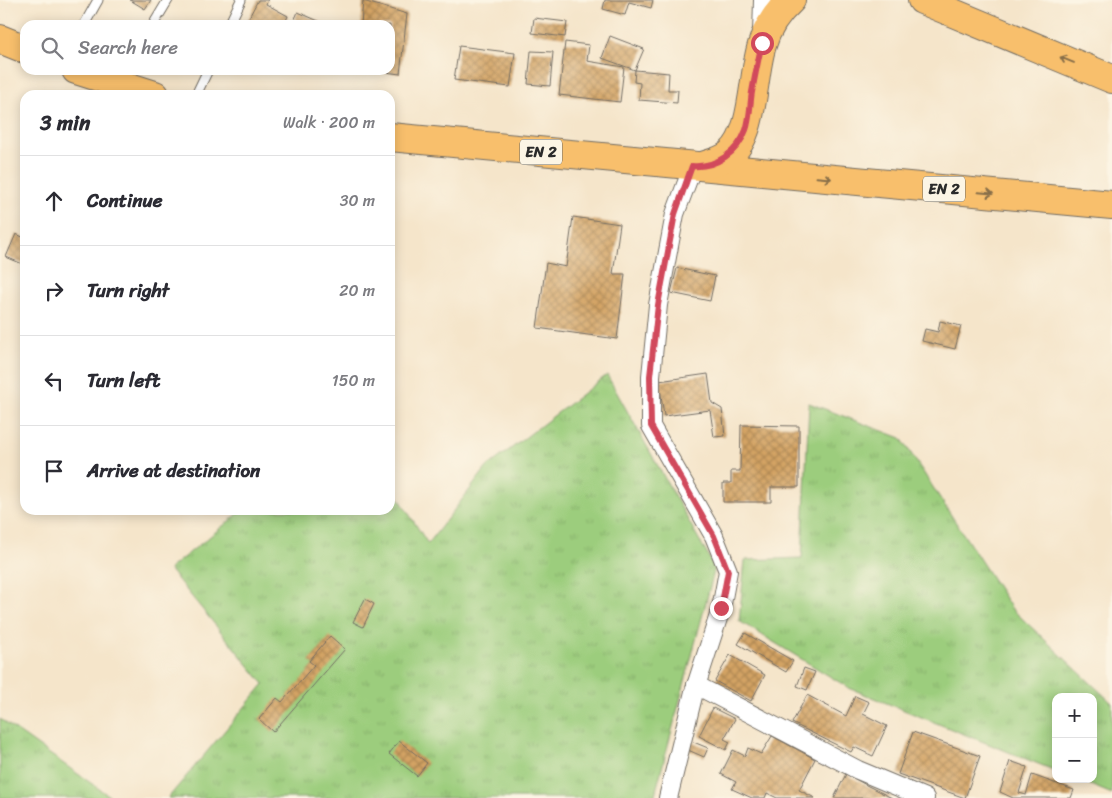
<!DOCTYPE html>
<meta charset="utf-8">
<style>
:root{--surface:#fff;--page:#f7f7f7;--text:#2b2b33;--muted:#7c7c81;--line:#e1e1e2}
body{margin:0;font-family:Sriracha,sans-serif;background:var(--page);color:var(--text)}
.controls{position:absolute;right:15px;bottom:15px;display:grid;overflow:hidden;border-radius:10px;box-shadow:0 2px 12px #0003}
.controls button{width:45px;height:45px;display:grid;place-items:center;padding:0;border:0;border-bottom:1px solid var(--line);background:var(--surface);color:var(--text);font:25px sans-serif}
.stop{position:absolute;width:15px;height:15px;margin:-11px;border:4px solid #d1495b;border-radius:50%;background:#fff}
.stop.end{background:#d1495b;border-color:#fff;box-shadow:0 1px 5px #0008}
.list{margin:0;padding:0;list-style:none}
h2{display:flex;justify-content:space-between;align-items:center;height:65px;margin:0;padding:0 20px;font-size:21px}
h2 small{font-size:16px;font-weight:400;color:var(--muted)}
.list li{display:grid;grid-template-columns:32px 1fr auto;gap:15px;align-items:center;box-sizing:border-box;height:90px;padding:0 20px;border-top:1px solid var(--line)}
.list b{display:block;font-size:19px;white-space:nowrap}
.list em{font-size:16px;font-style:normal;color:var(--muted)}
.icon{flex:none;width:28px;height:28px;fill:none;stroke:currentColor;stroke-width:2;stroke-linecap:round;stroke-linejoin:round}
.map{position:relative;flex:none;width:1112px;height:798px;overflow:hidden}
.search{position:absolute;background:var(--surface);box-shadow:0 2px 12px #0003;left:20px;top:20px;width:375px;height:55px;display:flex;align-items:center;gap:12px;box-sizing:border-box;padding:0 18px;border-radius:15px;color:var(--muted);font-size:19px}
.panel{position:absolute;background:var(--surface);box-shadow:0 2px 12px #0003;left:20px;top:90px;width:375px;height:425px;border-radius:15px}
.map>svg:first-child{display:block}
</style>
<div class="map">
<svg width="1112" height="798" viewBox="0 0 1112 798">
<defs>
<pattern id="grass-tufts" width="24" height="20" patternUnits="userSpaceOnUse" patternTransform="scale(1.25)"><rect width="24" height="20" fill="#9ccd7d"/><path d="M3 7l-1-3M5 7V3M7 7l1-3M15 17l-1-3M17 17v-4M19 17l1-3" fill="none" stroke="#87b06c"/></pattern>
<pattern id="building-cross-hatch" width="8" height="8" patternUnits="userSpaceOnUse" patternTransform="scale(1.25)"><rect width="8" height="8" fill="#d3a363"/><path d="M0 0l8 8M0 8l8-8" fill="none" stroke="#ab8552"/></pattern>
</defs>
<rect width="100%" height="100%" fill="#fcf5e5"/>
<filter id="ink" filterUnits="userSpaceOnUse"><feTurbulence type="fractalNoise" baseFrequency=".02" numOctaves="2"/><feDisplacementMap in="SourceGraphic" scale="10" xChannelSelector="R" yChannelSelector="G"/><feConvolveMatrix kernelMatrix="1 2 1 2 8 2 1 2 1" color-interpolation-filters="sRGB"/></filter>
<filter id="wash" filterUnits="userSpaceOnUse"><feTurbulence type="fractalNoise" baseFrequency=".0096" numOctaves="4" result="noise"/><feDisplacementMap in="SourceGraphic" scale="20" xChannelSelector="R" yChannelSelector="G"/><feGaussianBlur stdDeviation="1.12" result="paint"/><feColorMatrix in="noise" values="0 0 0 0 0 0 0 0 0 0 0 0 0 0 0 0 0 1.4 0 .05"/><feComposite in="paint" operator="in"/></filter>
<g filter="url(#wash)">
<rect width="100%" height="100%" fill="#f5e5ca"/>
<g fill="url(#grass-tufts)" stroke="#647c54">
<path d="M607,375L715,568L654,798H168L264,684L169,569L243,510H390V484L428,544L487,467Z"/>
<path d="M809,403L901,438L1012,609L1112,703V794L1076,779H1093V697H1056V771L849,688L739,621L745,560L802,558Z"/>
<path d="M0,719L112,798H0Z"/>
</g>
<g id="blocks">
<g fill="url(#building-cross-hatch)">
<path d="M130,0H151L145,9Z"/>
<path d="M258,0H268L266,4L288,16L284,25H245Z"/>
<path d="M605,0H653L651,8L629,2L625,15L603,9Z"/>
<path d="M363,1L407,14L400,74L378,71L390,70V25H361Z"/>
<path d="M298,12L323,23L322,25H292Z"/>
<path d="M534,18L567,22L565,37L532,33Z"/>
<path d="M610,36L644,49L635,70L669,73L668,90H678L677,103L639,100L640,83L634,82L635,70L602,58Z"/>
<path d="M565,42L589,45L587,61L624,67L620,102L559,95Z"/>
<path d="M459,46L515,53L510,87L454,80Z"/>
<path d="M531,51L553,52L550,86L528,84Z"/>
<path d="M573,217L620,224L613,274H625L617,339L537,328L546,263L566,267Z"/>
<path d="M16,234L25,238V265L6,257Z"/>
<path d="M677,268L715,276L710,301L671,293Z"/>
<path d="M940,321L961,326L955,349L922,341L925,329L938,332Z"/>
<path d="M708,374L712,403L722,409L725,436L714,437L710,410L664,416L659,381Z"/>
<path d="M741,425L799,426V487H771V502H723V483H731V471H740Z"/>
<path d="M365,599L374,604L363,627L353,622Z"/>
<path d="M745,633L793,661L786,672L738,644Z"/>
<path d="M330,636L345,649L273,732L259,719L277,698L282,702L314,665L309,661Z"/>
<path d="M730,655L765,675L751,701L715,681Z"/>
<path d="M804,668L815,672L807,690L797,686Z"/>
<path d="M807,695L846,716L855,696L869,702L863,714L887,726L873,756L854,747L851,752L792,723Z"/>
<path d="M713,708L735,719L724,739L730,742L726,750L699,736Z"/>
<path d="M913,732L980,756L965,798L898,774Z"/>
<path d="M772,736L815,759L799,790L815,798H777L767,793L765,798H752L732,789L736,782L721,774L733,750L745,756L748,748L761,754Z"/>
<path d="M399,741L427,763L417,776L389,754Z"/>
<path d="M691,741L708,748L704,757L688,750Z"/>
<path d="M1010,761L1027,767L1019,793L1026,795L1032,775L1074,790L1071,798H1013L1000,792Z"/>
<path d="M846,774L868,786L892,798H834Z"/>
</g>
</g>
</g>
<g filter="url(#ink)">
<use href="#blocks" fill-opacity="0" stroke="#726c63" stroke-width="1"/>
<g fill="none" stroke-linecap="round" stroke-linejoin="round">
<g stroke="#726c63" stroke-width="11">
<g id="service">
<path d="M84,25L98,0"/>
<path d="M153,25L168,0"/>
<path d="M229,25L241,0"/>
<path d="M196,95L208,70"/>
</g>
</g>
<g stroke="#726c63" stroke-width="20">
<g id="minor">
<path d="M762,34L763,0"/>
<path d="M696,685L858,770L925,798"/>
<path d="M668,798L694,692L721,609L728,571L714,536L651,426V376L658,305L675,214L693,166"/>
</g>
</g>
<g stroke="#726c63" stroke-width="30">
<g id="primary">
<path d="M922,0L1112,79"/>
<path d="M0,39L25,49"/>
<path d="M76,70L155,95"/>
<path d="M390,137L1112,205"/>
<path d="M702,166C711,163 722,161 730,154C755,133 752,75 762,45C767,27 778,12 791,0"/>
</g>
</g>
<use href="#service" stroke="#fff" stroke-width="9"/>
<use href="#minor" stroke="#fff" stroke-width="18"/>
<use href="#primary" stroke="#f8bf6c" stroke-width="28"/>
</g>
<defs><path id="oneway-shaft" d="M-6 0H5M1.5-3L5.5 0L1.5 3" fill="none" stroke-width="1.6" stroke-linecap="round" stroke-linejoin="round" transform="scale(1.25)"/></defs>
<g stroke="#876e48">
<use href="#oneway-shaft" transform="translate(1067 60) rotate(-158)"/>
<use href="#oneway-shaft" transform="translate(824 178) rotate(5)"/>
<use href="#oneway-shaft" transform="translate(986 193) rotate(5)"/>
</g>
</g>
<g fill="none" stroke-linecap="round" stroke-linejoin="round" filter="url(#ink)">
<path stroke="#d1495b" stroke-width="6" d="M721,608L728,571L714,536L651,426L650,376L658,305L675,214L692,166C716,168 738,152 746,130C750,119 750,104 752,92C755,76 758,60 762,43"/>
</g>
<g text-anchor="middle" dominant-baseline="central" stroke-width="4.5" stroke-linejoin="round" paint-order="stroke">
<g fill="#fcf5e5" stroke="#6a6863" stroke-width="1">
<rect x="520" y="139.5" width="42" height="25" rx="4"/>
<rect x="923" y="176.5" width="42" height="25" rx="4"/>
</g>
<g font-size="15" font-weight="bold" fill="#2b2b2b">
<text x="541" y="152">EN 2</text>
<text x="944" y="189">EN 2</text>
</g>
</g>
</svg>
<div class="controls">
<button>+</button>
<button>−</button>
</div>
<div class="stop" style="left:762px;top:43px"></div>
<div class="stop end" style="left:721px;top:608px"></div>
<div class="search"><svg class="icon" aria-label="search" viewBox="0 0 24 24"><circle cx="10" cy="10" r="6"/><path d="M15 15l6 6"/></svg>Search here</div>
<section class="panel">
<h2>3 min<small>Walk · 200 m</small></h2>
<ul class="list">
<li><svg class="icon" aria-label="ahead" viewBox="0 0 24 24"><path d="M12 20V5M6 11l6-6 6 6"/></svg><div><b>Continue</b></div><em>30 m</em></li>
<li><svg class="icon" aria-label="right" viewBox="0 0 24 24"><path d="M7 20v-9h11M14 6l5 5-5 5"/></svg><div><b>Turn right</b></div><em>20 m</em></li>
<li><svg class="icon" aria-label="left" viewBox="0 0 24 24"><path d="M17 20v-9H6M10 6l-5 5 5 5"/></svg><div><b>Turn left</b></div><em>150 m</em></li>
<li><svg class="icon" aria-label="arrive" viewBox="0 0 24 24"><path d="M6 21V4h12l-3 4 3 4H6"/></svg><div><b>Arrive at destination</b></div></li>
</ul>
</section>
</div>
